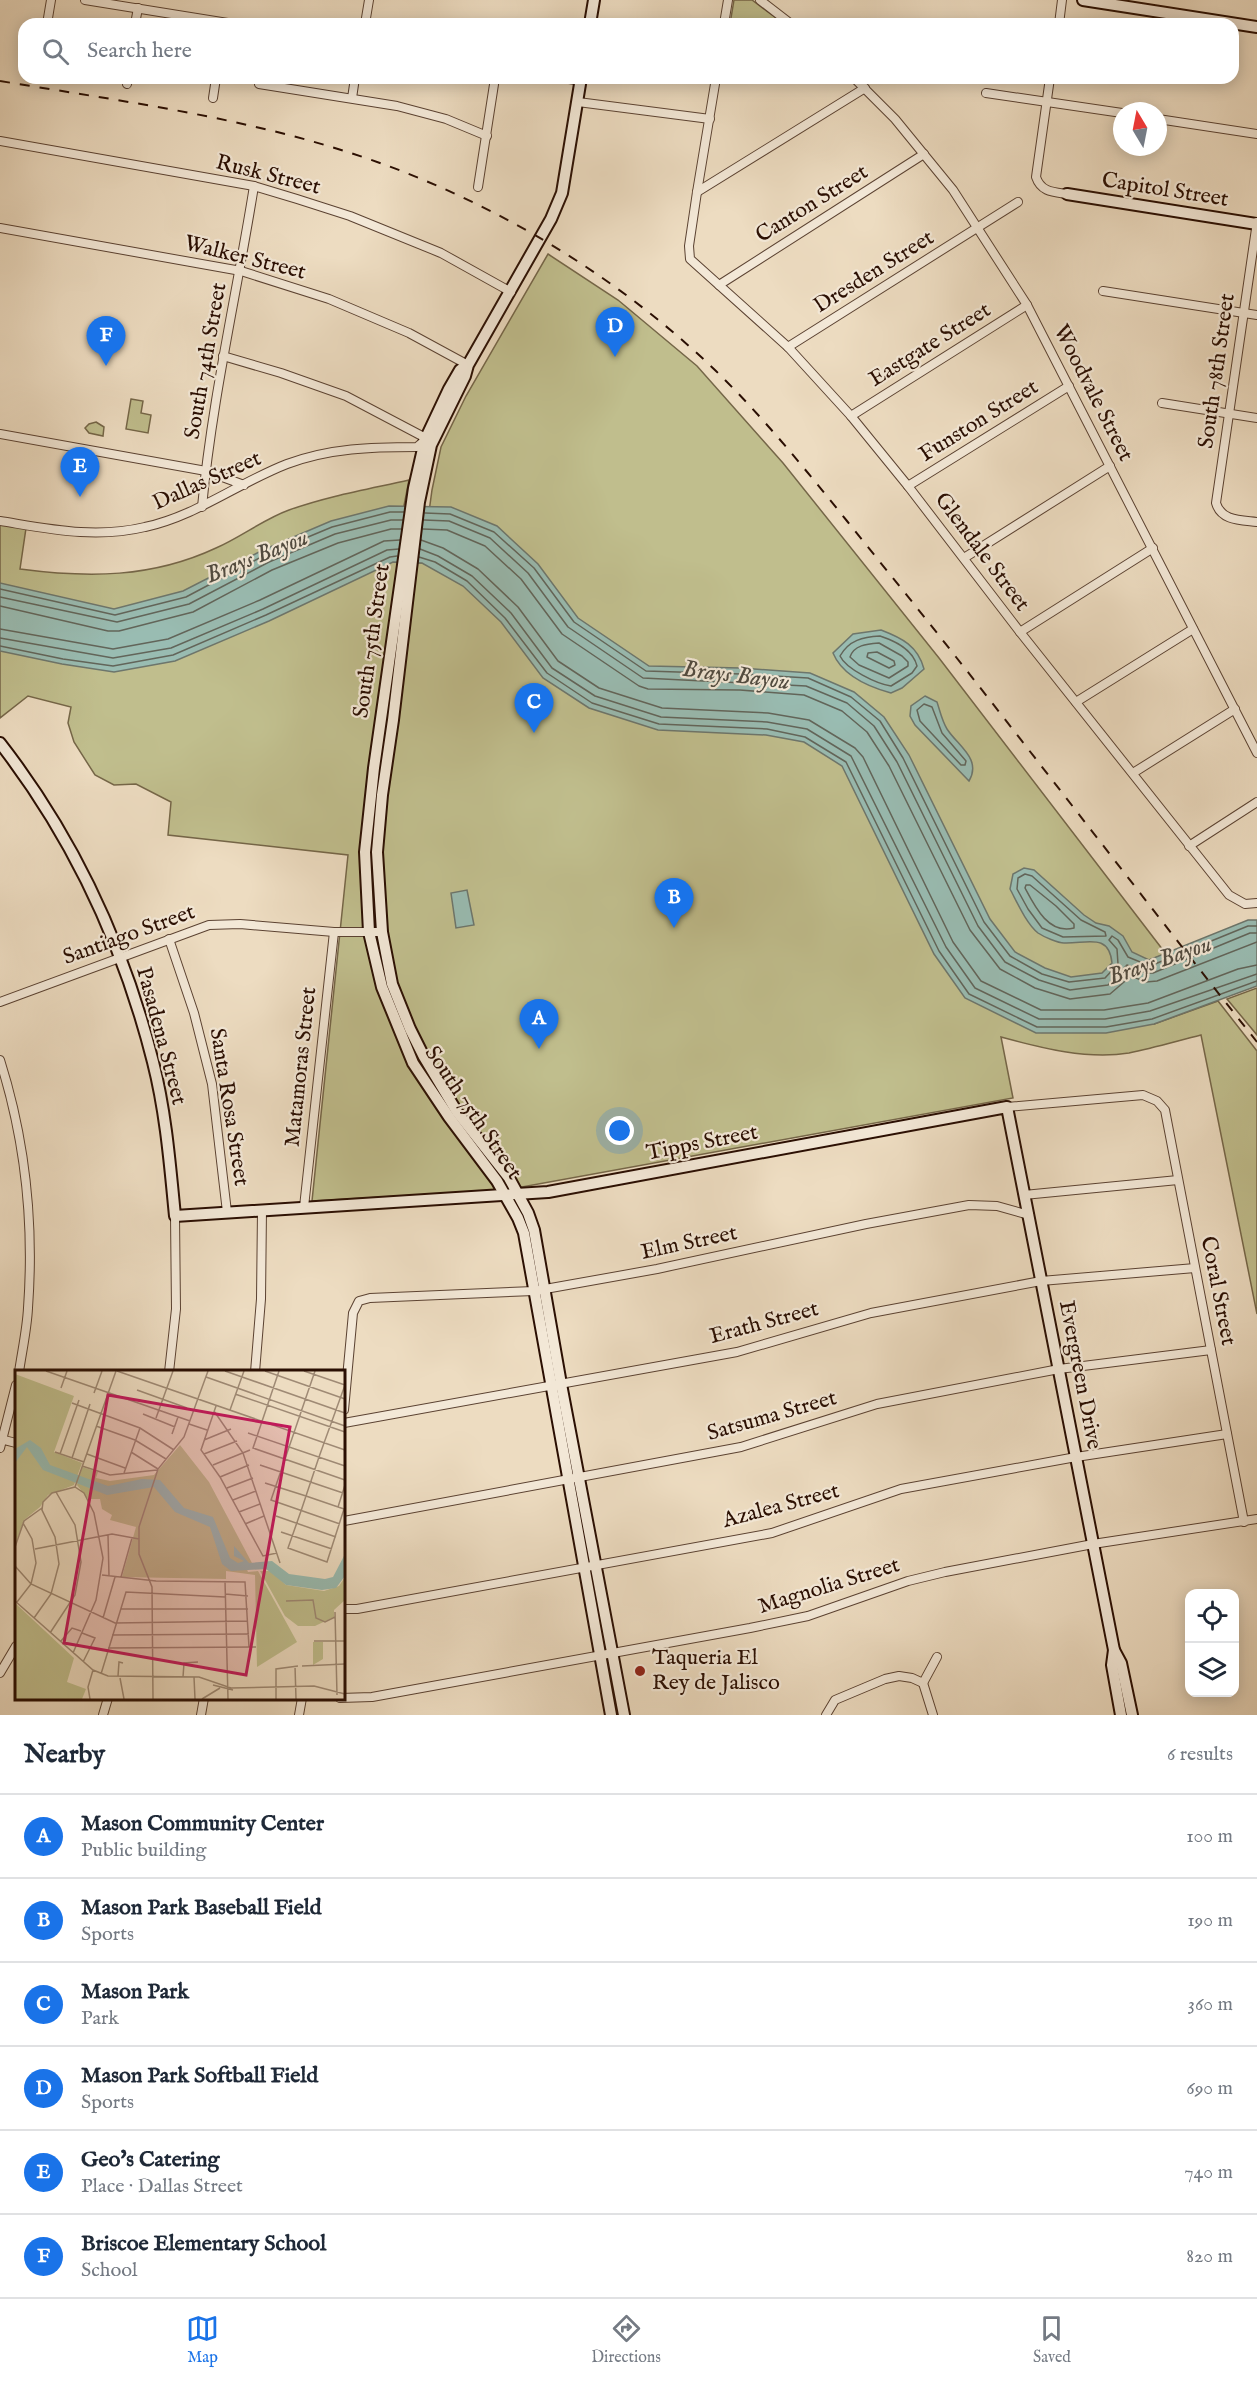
<!DOCTYPE html>
<meta charset="utf-8">
<style>
:root{--surface:#fff;--page:#f6f6f7;--text:#1f2937;--muted:#747a83;--line:#e0e1e3;--accent:#1a73e8}
body{margin:0;font-family:"IM FELL English",serif;background:var(--page);color:var(--text)}
.controls{position:absolute;right:18px;bottom:18px;display:grid;overflow:hidden;border-radius:12px;box-shadow:0 3px 15px #0003}
.controls button{width:54px;height:54px;display:grid;place-items:center;padding:0;border:0;border-bottom:2px solid var(--line);background:var(--surface);color:var(--text);font:30px sans-serif}
.compass{position:absolute;left:1113px;top:102px;width:54px;height:54px;border-radius:50%;background:var(--surface);box-shadow:0 3px 15px #0003;rotate:350deg}
.you{position:absolute;left:620px;top:1131px;width:21px;height:21px;margin:-15px;border:4px solid #fff;border-radius:50%;background:#1a73e8;box-shadow:0 0 0 9px #1a73e833}
.badge{display:grid;place-items:center;width:39px;height:39px;border-radius:50%;background:var(--accent);color:#fff;font-size:20px;font-weight:700}
.pin{position:absolute;translate:-50% -50px;filter:drop-shadow(0 2px 3px #0008)}
.pin::after{content:'';position:absolute;top:32px;width:21px;height:18px;background:inherit;clip-path:polygon(0 0,100% 0,50% 100%)}
.list{margin:0;padding:0;list-style:none}
h2{display:flex;justify-content:space-between;align-items:center;height:78px;margin:0;padding:0 24px;font-size:26px}
h2 small{font-size:20px;font-weight:400;color:var(--muted)}
.list li{display:grid;grid-template-columns:39px 1fr auto;gap:18px;align-items:center;box-sizing:border-box;height:84px;padding:0 24px;border-top:2px solid var(--line)}
.list b{display:block;font-size:22px;white-space:nowrap}
.list p{margin:0;font-size:20px;white-space:nowrap;color:var(--muted)}
.list em{font-size:20px;font-style:normal;color:var(--muted)}
.icon{flex:none;width:33px;height:33px;fill:none;stroke:currentColor;stroke-width:2;stroke-linecap:round;stroke-linejoin:round}
.map{position:relative;flex:none;width:1257px;height:1715px;overflow:hidden}
.search{position:absolute;background:var(--surface);box-shadow:0 3px 15px #0003;left:18px;right:18px;top:18px;height:66px;display:flex;align-items:center;gap:15px;box-sizing:border-box;padding:0 21px;border-radius:18px;color:var(--muted);font-size:22px}
.sheet{height:582px;background:var(--surface)}
nav{display:flex;justify-content:space-around;align-items:center;box-sizing:border-box;height:84px;border-top:2px solid var(--line);background:var(--surface);font-size:16px;color:var(--muted)}
nav a{display:grid;justify-items:center;gap:3px}
nav .on{color:var(--accent)}
.map>svg:first-child{display:block}
</style>
<div class="map">
<svg width="1257" height="1715" viewBox="0 0 1257 1715">
<rect width="100%" height="100%" fill="#eddcc1"/>
<filter id="stains"><feTurbulence type="fractalNoise" baseFrequency=".00333" numOctaves="4"/><feColorMatrix values="0 0 0 0 .2 0 0 0 0 .09 0 0 0 0 .02 0 0 0 .5 -.17"/></filter>
<radialGradient id="worn" r=".72"><stop offset=".6" stop-color="#630" stop-opacity="0"/><stop offset="1" stop-color="#630" stop-opacity=".3"/></radialGradient>
<g fill="#c0be8d" stroke="#756648" stroke-width="1.5">
<path d="M734,0H752L776,18L779,24H730Z"/>
<path d="M548,254L618,300L697,366L783,463L939,658L1166,954L1122,970L1154,1024L1218,1001L1257,1051V1314L1201,1035C1177,1041 1153,1048 1129,1053C1087,1060 1042,1048 1001,1037L1013,1098L505,1190L312,1201L348,855L168,835L171,802L136,784L114,785L95,775L74,742L68,723L71,707L28,696L0,718V523L26,528L20,569C88,578 152,578 216,548C241,537 264,519 289,510C328,496 369,489 409,480L393,562L422,563L432,490L441,447L466,396Z"/>
<path d="M131,399L143,401L141,413L151,415L148,433L126,429Z"/>
<path d="M96,422L104,427L103,436L89,433L85,428L89,424Z"/>
<path d="M1257,988V1035L1227,999Z"/>
</g>
<g fill="#99bcb2" stroke="#6d766c" stroke-width="1.5">
<path d="M389,506L451,507L497,526L538,564L578,618L649,666L741,668L810,673L854,692L884,717L909,755L990,919L1015,952L1045,968L1071,977L1102,973L1112,963C1109,932 1086,944 1064,943C1058,943 1044,937 1038,933C1026,923 1017,902 1010,889L1013,874L1024,868L1034,870L1084,915L1096,923L1109,926L1123,936L1132,952L1149,960L1248,920H1257V986L1154,1024L1106,1033H1036L965,998L934,954L842,766L804,742L766,735L658,730L589,708L543,678L501,622L463,586L422,563L393,562L269,621L175,661L114,672L62,664L0,651V583L114,609L183,591L263,550L331,521Z"/>
<path d="M881,630C902,638 918,646 924,669L902,688L891,693C869,687 842,675 833,653L853,634Z"/>
<path d="M925,696L937,702C940,711 942,721 947,729C958,746 982,759 969,781L915,725L910,716L911,706Z"/>
<path d="M467,890L474,925L456,928L451,893Z"/>
</g>
<g fill="none" stroke-linecap="round" stroke-linejoin="round">
<g stroke="#62655a" stroke-width="1.5">
<path d="M425,513L450,514L494,532L534,568L574,622L646,671L741,674L808,678L851,697L880,721L903,758L984,922L1010,956L1042,974L1069,982L1105,978L1118,964L1117,949L1109,940L1112,936L1118,940L1128,957L1150,966L1248,926H1257"/>
<path d="M424,520L449,521L490,538L528,573L568,627L643,678L806,686L847,703L874,726L897,762L978,926L1005,962L1039,980L1070,990L1108,985L1127,965L1146,973H1153L1250,933H1257"/>
<path d="M423,529L447,530L485,546L521,579L562,634L639,686L648,689L740,690L804,695L842,711L867,732L889,766L970,930L1000,969L1035,988L1070,999L1110,994L1131,976L1146,982L1157,981L1257,942"/>
<path d="M421,540L443,548L478,569L518,607L558,661L599,688L662,708L768,713L809,720L855,748L863,757L953,942L981,981L1041,1010H1104L1148,1003L1238,969L1257,965"/>
<path d="M420,549L438,556L472,576L511,613L552,668L595,696L661,717L767,722L807,729L851,756L946,947L975,988L1039,1019H1105L1150,1011L1257,974"/>
<path d="M419,557L435,562L467,581L505,618L547,673L592,703L659,724L767,729L805,737L846,762L939,951L969,994L1037,1027H1106L1152,1019L1257,981"/>
<path d="M0,589L115,615L186,597L265,555L332,527L390,512H404"/>
<path d="M0,597L117,622L189,604L269,562L335,534L391,520H403"/>
<path d="M0,606L108,631H119L193,612L272,570L338,543L391,529H401"/>
<path d="M0,629L113,649L168,639L260,600L384,541L400,540"/>
<path d="M880,636C895,641 913,649 917,666L912,673L891,686C877,684 846,669 840,656C849,640 863,637 880,636Z"/>
<path d="M0,638L113,658L171,648L263,609L387,550L399,549"/>
<path d="M879,643L902,656L908,662V666L889,678L859,665L850,657C854,645 867,644 879,643Z"/>
<path d="M0,646L63,659L113,666L173,655L266,615L390,557L397,556"/>
<path d="M877,652L894,661L895,665L889,668L867,657L868,653Z"/>
<path d="M924,704L932,707L942,733L966,761L965,765H961L920,721L917,710Z"/>
<path d="M1025,874L1032,876L1081,920L1105,932L1106,936L1063,937L1042,928L1028,909L1017,889L1018,878Z"/>
<path d="M1026,885H1030L1056,906L1074,924V928C1049,935 1035,907 1025,888Z"/>
</g>
<g stroke="#5b4232" stroke-width="10">
<g id="street">
<path d="M85,0L234,24"/>
<path d="M760,0L791,24"/>
<path d="M47,24L51,0"/>
<path d="M135,24L138,8"/>
<path d="M365,24L369,0"/>
<path d="M724,24L728,0"/>
<path d="M1059,24L1062,0"/>
<path d="M563,78L581,81"/>
<path d="M716,78L697,192L689,246L690,259L788,347L851,416L908,486L1020,632L1229,895L1245,904L1257,903"/>
<path d="M854,78L895,119L953,190L1027,305L1257,753"/>
<path d="M1050,78L1036,177C1041,192 1053,192 1067,194"/>
<path d="M127,84L128,78"/>
<path d="M259,84L397,106L446,119L487,136"/>
<path d="M986,93L1122,113"/>
<path d="M213,98L216,78"/>
<path d="M352,98L355,78"/>
<path d="M578,102L710,119"/>
<path d="M1158,119L1257,134"/>
<path d="M0,141L254,186L297,199L350,216L441,253L511,292"/>
<path d="M478,187L495,78"/>
<path d="M697,192L865,88"/>
<path d="M1257,222L1216,503C1221,521 1241,520 1257,522"/>
<path d="M0,228L241,271L329,299L409,333L468,365"/>
<path d="M719,285L924,154"/>
<path d="M1103,291L1257,315"/>
<path d="M788,347L1018,202"/>
<path d="M1162,403L1257,418"/>
<path d="M851,416L1027,305"/>
<path d="M0,434L206,471L244,485"/>
<path d="M908,486L1069,386"/>
<path d="M202,507C212,399 237,293 254,186"/>
<path d="M0,521C50,529 95,539 145,527C196,516 238,483 287,464C330,448 372,447 417,447L425,440L422,436L346,396L281,373L223,356"/>
<path d="M964,558L1110,466"/>
<path d="M1020,632L1153,548"/>
<path d="M1076,702L1193,629"/>
<path d="M1133,773L1235,709"/>
<path d="M1189,846L1257,802"/>
<path d="M169,939L194,1013L212,1084L227,1212"/>
<path d="M0,1002L209,925L240,924L334,932H382"/>
<path d="M0,1060C25,1139 34,1225 28,1308C27,1329 22,1351 19,1372"/>
<path d="M1007,1107L1143,1095L1157,1101L1165,1110L1244,1522"/>
<path d="M1024,1195L1178,1180"/>
<path d="M304,1207L334,932"/>
<path d="M169,1372L176,1309L175,1216"/>
<path d="M255,1372L261,1299L262,1210"/>
<path d="M344,1410L353,1313L359,1301L370,1298L534,1291L657,1269L866,1224L969,1205L997,1206L1029,1215"/>
<path d="M344,1423L737,1352L871,1313L1041,1281L1195,1268"/>
<path d="M0,1439L16,1443"/>
<path d="M0,1448L16,1385"/>
<path d="M344,1521L741,1447L877,1404L1059,1369L1211,1350"/>
<path d="M344,1609H357L772,1533L901,1489L1076,1457L1227,1434"/>
<path d="M0,1673L16,1646"/>
<path d="M923,1683L933,1715"/>
<path d="M923,1683L937,1657"/>
<path d="M340,1698L372,1697L750,1628L808,1616L908,1581L945,1572L1093,1544L1257,1519"/>
<path d="M103,1715L108,1698"/>
<path d="M201,1715L204,1698"/>
<path d="M299,1715L302,1698"/>
<path d="M826,1715L835,1700L885,1679L899,1676L912,1678L923,1683"/>
</g>
</g>
<g stroke="#2a0e02" stroke-width="14">
<g id="secondary">
<path d="M1083,0L1257,27"/>
<path d="M590,24L594,0"/>
<path d="M581,78L562,193L551,219L468,365L465,376L431,445L419,502L393,720L382,795L377,852L382,932L392,984L410,1029L424,1057L457,1112L509,1178L528,1213L534,1230L561,1384L624,1715"/>
<path d="M1067,194L1257,224"/>
<path d="M467,365L460,370L449,389L425,440L414,488L374,768L365,852L369,932L382,987L413,1063L449,1117L497,1181L518,1218L524,1233L611,1715"/>
<path d="M0,743C73,837 124,947 153,1062C166,1113 170,1165 175,1216L548,1192L1007,1107L1114,1650L1121,1663L1132,1715"/>
<path d="M1114,1650L1112,1665L1121,1715"/>
</g>
</g>
<use href="#street" stroke="#f3e8d7" stroke-width="8"/>
<use href="#secondary" stroke="#f3e8d7" stroke-width="10"/>
<path stroke="#2a0e02" stroke-width="2" stroke-dasharray="10 10" stroke-linecap="butt" d="M0,81C145,105 290,123 426,181C533,226 633,291 716,371C764,418 805,469 847,521C883,566 920,611 956,657C1057,785 1156,915 1257,1042"/>
</g>
<circle fill="#8f2418" stroke="#f3e8d7" stroke-width="2" cx="640" cy="1671" r="6"/>
<g text-anchor="middle" dominant-baseline="central" stroke-width="4.5" stroke-linejoin="round" paint-order="stroke">
<g font-size="22" fill="#2a0e02" stroke="#f3e8d7">
<text transform="translate(268 175) rotate(14)">Rusk Street</text>
<text transform="translate(1165 190) rotate(9)">Capitol Street</text>
<text transform="translate(812 204) rotate(-32)">Canton Street</text>
<text transform="translate(245 258) rotate(14)">Walker Street</text>
<text transform="translate(874 272) rotate(-32)">Dresden Street</text>
<text transform="translate(930 345) rotate(-32)">Eastgate Street</text>
<text transform="translate(206 361) rotate(-80)">South 74th Street</text>
<text transform="translate(1217 371) rotate(-82)">South 78th Street</text>
<text transform="translate(1093 393) rotate(63)">Woodvale Street</text>
<text transform="translate(979 421) rotate(-32)">Funston Street</text>
<text transform="translate(207 481) rotate(-24)">Dallas Street</text>
<text transform="translate(982 552) rotate(53)">Glendale Street</text>
<text transform="translate(372 641) rotate(-82)">South 75th Street</text>
<text transform="translate(129 935) rotate(-20)">Santiago Street</text>
<text transform="translate(161 1036) rotate(75)">Pasadena Street</text>
<text transform="translate(301 1067) rotate(-84)">Matamoras Street</text>
<text transform="translate(229 1107) rotate(81)">Santa Rosa Street</text>
<text transform="translate(473 1113) rotate(56)">South 75th Street</text>
<text transform="translate(702 1143) rotate(-11)">Tipps Street</text>
<text transform="translate(689 1243) rotate(-12)">Elm Street</text>
<text transform="translate(1218 1291) rotate(79)">Coral Street</text>
<text transform="translate(764 1323) rotate(-15)">Erath Street</text>
<text transform="translate(1080 1375) rotate(79)">Evergreen Drive</text>
<text transform="translate(772 1416) rotate(-16)">Satsuma Street</text>
<text transform="translate(781 1506) rotate(-15)">Azalea Street</text>
<text transform="translate(829 1586) rotate(-17)">Magnolia Street</text>
</g>
<g font-size="22" fill="#2a0e02" stroke="#f3e8d7" text-anchor="start">
<text x="652" y="1658">Taqueria El<tspan x="652" dy="25">Rey de Jalisco</tspan></text>
</g>
<g font-size="24" font-style="italic" fill="#514b40" stroke="#f3e8d7">
<text transform="translate(257 557) rotate(-22)">Brays Bayou</text>
<text transform="translate(736 676) rotate(7)">Brays Bayou</text>
<text transform="translate(1160 961) rotate(-19)">Brays Bayou</text>
</g>
</g>
<g transform="translate(15 1370)">
<rect width="330" height="330" fill="#eddcc1"/>
<path d="M0,4L59,26L39,82L67,93L59,115L33,125L25,137L9,150L0,175ZM165,75L194,112L237,193L230,194L233,202L243,201L282,272L242,297L240,205L211,201V209L107,207L121,157L95,150L97,145L87,139L85,129H73L62,115L67,97L83,102L81,108L95,111L139,105ZM245,201H256L271,215L309,221L324,216L330,207V230L319,240V247L300,256H283L270,246ZM0,233L59,288L52,312L71,319L67,329H0ZM298,272H308V289L298,295Z" fill="#c0be8d"/>
<path d="M15,70L26,78L35,95L93,116L127,109L145,110L169,138L198,147L215,188L223,193L229,191L219,186V176L234,193L257,191L274,204L310,209L318,207L330,184V206L321,218L307,220L271,215L251,199L216,201L207,194L195,157L160,142L139,117L92,125L28,100L12,77L0,93V79Z" fill="#99bcb2"/>
<path fill="none" stroke="#9f8a75" stroke-width="1.5" d="M31,1L175,51M102,1L330,80M210,1L330,43M250,1L330,29M264,1L238,78L330,110M289,1L330,15M300,1L256,130L325,154M191,7L330,56M46,18L52,1M122,20L172,38M79,23L87,1M220,24L330,62M57,33L125,58L159,80M201,36L186,80L205,107L248,186L262,183M215,40L229,1M199,41L228,83L265,193M128,44L160,57M141,48L158,1M174,54L192,60M81,56L120,70L151,89M233,63L330,96M157,64L163,47M189,70L216,59M40,82L69,92M116,82L143,99M45,84L64,30M72,84L110,98M189,84L222,71M57,88L75,34M198,95L235,80M245,95L328,123M67,96L95,105L142,100M109,103L125,58M205,107L234,95M250,113L291,126L329,139L312,192L273,178L286,141L304,87L309,73L330,15M60,117L101,1M212,118L238,108M218,130L241,121M323,137L330,115M224,142L245,134M261,146L321,167M230,154L249,146M266,162L317,179M93,165L94,206M0,177L9,151L27,138M20,179L97,164L124,169M0,196L16,214L100,253L233,251M87,205L141,211L230,212L234,277M106,207L117,168M210,211L213,329M210,224L233,226M0,231L78,300L93,306L184,307L216,318L299,316L330,324M271,231L298,230L301,248L310,252L320,247M2,232L16,214L21,193L17,169L8,153M106,239H233M320,242L322,325M19,248L36,224L44,194L40,167L27,140L28,132L37,123L60,117M88,248L100,207M35,263L60,225L66,192L60,155L41,122M67,263L80,268L68,292M97,265L234,264M46,271L57,258L66,261M299,271H330M93,278L241,277M58,283L81,230L88,188L79,143L69,123L60,117M280,296L281,329M287,296L330,294M86,304L111,222L210,227M103,306L104,292L108,293M168,307L169,293L183,292M179,307L180,329M105,308L109,329M198,315L218,320M75,329L73,317L78,300M138,329L137,217L124,184V157L143,99L169,67L193,1M187,329L205,318M261,329V299L283,296"/>
<path fill="#c2185b" fill-opacity="0.15" stroke="#c2185b" stroke-width="3" d="M93,25L275,57L231,305L49,273Z"/>
<rect width="330" height="330" fill="none" stroke="#2a0e02" stroke-width="3"/>
</g>
<rect width="100%" height="100%" filter="url(#stains)"/>
<rect width="100%" height="100%" fill="url(#worn)"/>
</svg>
<div class="controls">
<button><svg class="icon" aria-label="locate" viewBox="0 0 24 24"><circle cx="12" cy="12" r="6"/><path d="M12 2v4M12 18v4M2 12h4M18 12h4"/></svg></button>
<button><svg class="icon" aria-label="layers" viewBox="0 0 24 24"><path d="M12 4l9 5-9 5-9-5zM3 14l9 5 9-5"/></svg></button>
</div>
<svg class="compass" viewBox="-18 -18 36 36"><path d="M0-13l5 13h-10z" fill="#e53935"/><path d="M0 13l5-13h-10z" fill="#747a83"/></svg>
<div class="you"></div>
<div class="pin badge" style="left:539px;top:1049px">A</div>
<div class="pin badge" style="left:674px;top:928px">B</div>
<div class="pin badge" style="left:534px;top:733px">C</div>
<div class="pin badge" style="left:615px;top:357px">D</div>
<div class="pin badge" style="left:80px;top:497px">E</div>
<div class="pin badge" style="left:106px;top:366px">F</div>
<div class="search"><svg class="icon" aria-label="search" viewBox="0 0 24 24"><circle cx="10" cy="10" r="6"/><path d="M15 15l6 6"/></svg>Search here</div>
</div>
<section class="sheet">
<h2>Nearby<small>6 results</small></h2>
<ul class="list">
<li><span class="badge">A</span><div><b>Mason Community Center</b><p>Public building</p></div><em>100 m</em></li>
<li><span class="badge">B</span><div><b>Mason Park Baseball Field</b><p>Sports</p></div><em>190 m</em></li>
<li><span class="badge">C</span><div><b>Mason Park</b><p>Park</p></div><em>360 m</em></li>
<li><span class="badge">D</span><div><b>Mason Park Softball Field</b><p>Sports</p></div><em>690 m</em></li>
<li><span class="badge">E</span><div><b>Geo's Catering</b><p>Place · Dallas Street</p></div><em>740 m</em></li>
<li><span class="badge">F</span><div><b>Briscoe Elementary School</b><p>School</p></div><em>820 m</em></li>
</ul>
</section>
<nav>
<a class="on"><svg class="icon" aria-label="map" viewBox="0 0 24 24"><path d="M3 6l6-2 6 2 6-2v14l-6 2-6-2-6 2zM9 4v14M15 6v14"/></svg>Map</a>
<a><svg class="icon" aria-label="directions" viewBox="0 0 24 24"><path d="M12 3l9 9-9 9-9-9zM9 14v-3h6M13 9l2 2-2 2"/></svg>Directions</a>
<a><svg class="icon" aria-label="saved" viewBox="0 0 24 24"><path d="M7 4h10v16l-5-4-5 4z"/></svg>Saved</a>
</nav>
